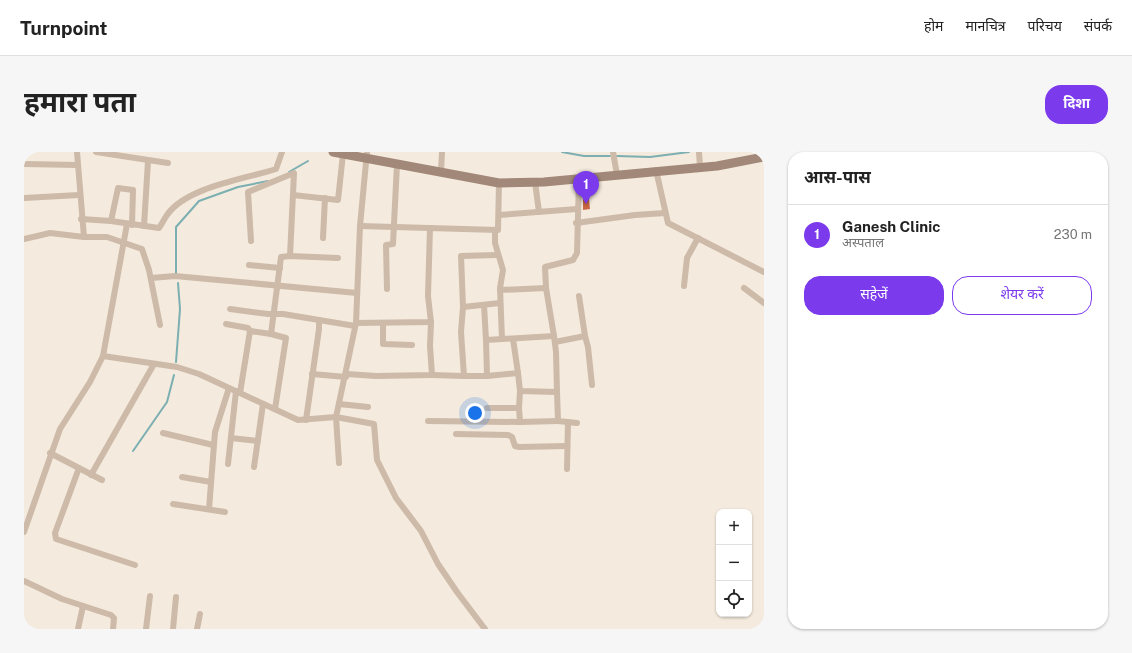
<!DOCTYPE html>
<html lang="hi">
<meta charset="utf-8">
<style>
:root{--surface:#fff;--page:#f6f6f6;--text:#222;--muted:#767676;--line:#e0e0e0;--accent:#7c3aed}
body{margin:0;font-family:"Public Sans","Noto Sans Devanagari",sans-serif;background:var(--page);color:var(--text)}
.controls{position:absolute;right:12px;bottom:12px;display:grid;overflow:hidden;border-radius:8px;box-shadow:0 1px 3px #0004}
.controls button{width:36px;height:36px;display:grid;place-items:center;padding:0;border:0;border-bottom:1px solid var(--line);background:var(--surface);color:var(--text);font:20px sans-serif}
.you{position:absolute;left:451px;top:261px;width:14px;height:14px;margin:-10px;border:3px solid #fff;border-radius:50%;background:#1a73e8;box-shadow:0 0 0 6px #1a73e833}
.badge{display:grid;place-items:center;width:26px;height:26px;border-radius:50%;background:var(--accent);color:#fff;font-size:13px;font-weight:700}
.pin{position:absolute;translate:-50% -33px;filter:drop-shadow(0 1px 2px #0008)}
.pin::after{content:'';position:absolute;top:21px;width:14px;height:12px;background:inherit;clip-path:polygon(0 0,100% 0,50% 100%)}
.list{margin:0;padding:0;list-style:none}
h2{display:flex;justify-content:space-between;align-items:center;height:52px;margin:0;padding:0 16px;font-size:17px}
h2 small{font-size:13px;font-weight:400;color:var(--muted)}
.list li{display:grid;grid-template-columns:26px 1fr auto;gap:12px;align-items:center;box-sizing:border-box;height:60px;padding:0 16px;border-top:1px solid var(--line)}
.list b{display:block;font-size:15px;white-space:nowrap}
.list p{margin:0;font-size:13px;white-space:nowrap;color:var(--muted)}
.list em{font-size:13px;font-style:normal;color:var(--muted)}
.actions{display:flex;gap:8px;padding:12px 16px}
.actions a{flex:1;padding:9px 0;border:1px solid var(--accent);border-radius:16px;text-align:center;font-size:14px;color:var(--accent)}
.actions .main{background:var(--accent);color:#fff}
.icon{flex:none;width:22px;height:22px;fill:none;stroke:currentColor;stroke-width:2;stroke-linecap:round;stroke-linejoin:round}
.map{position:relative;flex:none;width:740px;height:477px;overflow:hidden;border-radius:16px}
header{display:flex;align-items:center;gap:24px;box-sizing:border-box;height:56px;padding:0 20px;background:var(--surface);border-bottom:1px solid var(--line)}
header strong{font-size:19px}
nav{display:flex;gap:22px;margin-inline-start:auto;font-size:14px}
.intro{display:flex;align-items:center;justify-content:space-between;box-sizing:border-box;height:96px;padding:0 24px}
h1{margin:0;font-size:28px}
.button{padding:10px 18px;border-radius:16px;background:var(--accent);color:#fff;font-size:14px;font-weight:700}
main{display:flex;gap:24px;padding:0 24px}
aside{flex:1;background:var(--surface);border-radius:16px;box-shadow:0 1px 3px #0004}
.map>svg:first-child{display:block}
</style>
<header>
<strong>Turnpoint</strong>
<nav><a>होम</a><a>मानचित्र</a><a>परिचय</a><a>संपर्क</a></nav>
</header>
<div class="intro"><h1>हमारा पता</h1><a class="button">दिशा</a></div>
<main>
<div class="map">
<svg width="740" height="477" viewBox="0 0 740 477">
<rect width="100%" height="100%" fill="#f4eadd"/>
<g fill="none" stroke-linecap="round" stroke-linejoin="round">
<g stroke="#7bafb2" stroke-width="2">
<path d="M538,0L560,4H586"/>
<path d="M593,4L626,5L665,0"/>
<path d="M265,20L284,9"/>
<path d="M152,121V75L175,49L214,35L244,29"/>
<path d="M152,210L156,157L154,131"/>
<path d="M109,299L143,250L150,223"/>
</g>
</g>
<path fill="#cc6743" d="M564,38L566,57L559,58V39Z"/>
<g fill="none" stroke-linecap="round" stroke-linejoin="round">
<g stroke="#cdbaa8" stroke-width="6">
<path d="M53,0L60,85"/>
<path d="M72,0L144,11"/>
<path d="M343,0L336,74L332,171L312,265L350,272L353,308L372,346L397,379L414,412L433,440L461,477"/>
<path d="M589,0L593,23"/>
<path d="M675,0L676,15"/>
<path d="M0,12L54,13"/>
<path d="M632,18L644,71L740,120"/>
<path d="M417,20L418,0"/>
<path d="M511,30L515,60"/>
<path d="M269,43L314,48L319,2"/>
<path d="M0,46L55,43"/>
<path d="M475,63L553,57"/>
<path d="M57,67L87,69L135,76C138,72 140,67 143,63C162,35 221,27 252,17L258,0"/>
<path d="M87,69L94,36L109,38L108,73"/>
<path d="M552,71L611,63L641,61"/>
<path d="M120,74L124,9"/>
<path d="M336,74L474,78L475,31"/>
<path d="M471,78V91L479,118L476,136L478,187"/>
<path d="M299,86L301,46"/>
<path d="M0,87L26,81L60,85H83L118,97L125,118L136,173"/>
<path d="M227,89L224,40L270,21L266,104"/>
<path d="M473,103L437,104L439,155L476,151"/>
<path d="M225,113L256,116"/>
<path d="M127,126L151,124L333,141"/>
<path d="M660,134L663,106L674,86"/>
<path d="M720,136L740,151"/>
<path d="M363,137L362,93L369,92L373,12"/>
<path d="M476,138L522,136"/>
<path d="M460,153L462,188L530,184L522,136L521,115L549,108L553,101L555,27"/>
<path d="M439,155L437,180L440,224H463"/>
<path d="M206,157L244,162H259L331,174"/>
<path d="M332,171L407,170L404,144L406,76"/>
<path d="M202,172L224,176L226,179L247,182"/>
<path d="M359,172V192L388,193"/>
<path d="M561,184L564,195L568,233"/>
<path d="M462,188L463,224L494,221L489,187"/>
<path d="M531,190L561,184L555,144"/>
<path d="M79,204L153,215L175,222L274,268L312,265L315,311"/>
<path d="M494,221L496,239L533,240L532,200L530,184"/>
<path d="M288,222L322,225"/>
<path d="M323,222L352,224L408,223L406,194L407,170"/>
<path d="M408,223L440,224"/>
<path d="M533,240L534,269L553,271"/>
<path d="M216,241L226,179"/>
<path d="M315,252L344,255"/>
<path d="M463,256H495L496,239"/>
<path d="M495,256L496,270L534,269"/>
<path d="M251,257L262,186L247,182L257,105L266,104L314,106"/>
<path d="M282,268L295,177V168"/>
<path d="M404,269L496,270"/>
<path d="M139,281L189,293"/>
<path d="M432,282L484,283L488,285L491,294L495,295L543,294"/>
<path d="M207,286L234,289"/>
<path d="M26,301L78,328"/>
<path d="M204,312L212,239"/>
<path d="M230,315L239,252"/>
<path d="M55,316L31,381L32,387L111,413"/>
<path d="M543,317L544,270"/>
<path d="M67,323L130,212"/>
<path d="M158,325L187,330"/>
<path d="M149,352L201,360"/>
<path d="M185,357L191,280L205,236"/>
<path d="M0,380L36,277L66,230L79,204L103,72"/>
<path d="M0,429L38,447L87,463L90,466L89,477"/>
<path d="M54,477L59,454"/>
<path d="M122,477L126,444"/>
<path d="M149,477L152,445"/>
<path d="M173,477L176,462"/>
</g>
<path stroke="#a18879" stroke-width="9" d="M309,0L475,31L520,30L693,14L740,5"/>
</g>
</svg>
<div class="controls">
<button>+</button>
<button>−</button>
<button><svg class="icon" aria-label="locate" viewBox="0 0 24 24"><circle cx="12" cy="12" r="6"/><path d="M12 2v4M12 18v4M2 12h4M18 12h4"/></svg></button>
</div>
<div class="you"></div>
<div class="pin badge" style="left:562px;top:52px">1</div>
</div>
<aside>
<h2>आस-पास<small></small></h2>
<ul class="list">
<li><span class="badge">1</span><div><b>Ganesh Clinic</b><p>अस्पताल</p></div><em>230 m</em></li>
</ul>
<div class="actions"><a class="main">सहेजें</a><a>शेयर करें</a></div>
</aside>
</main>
